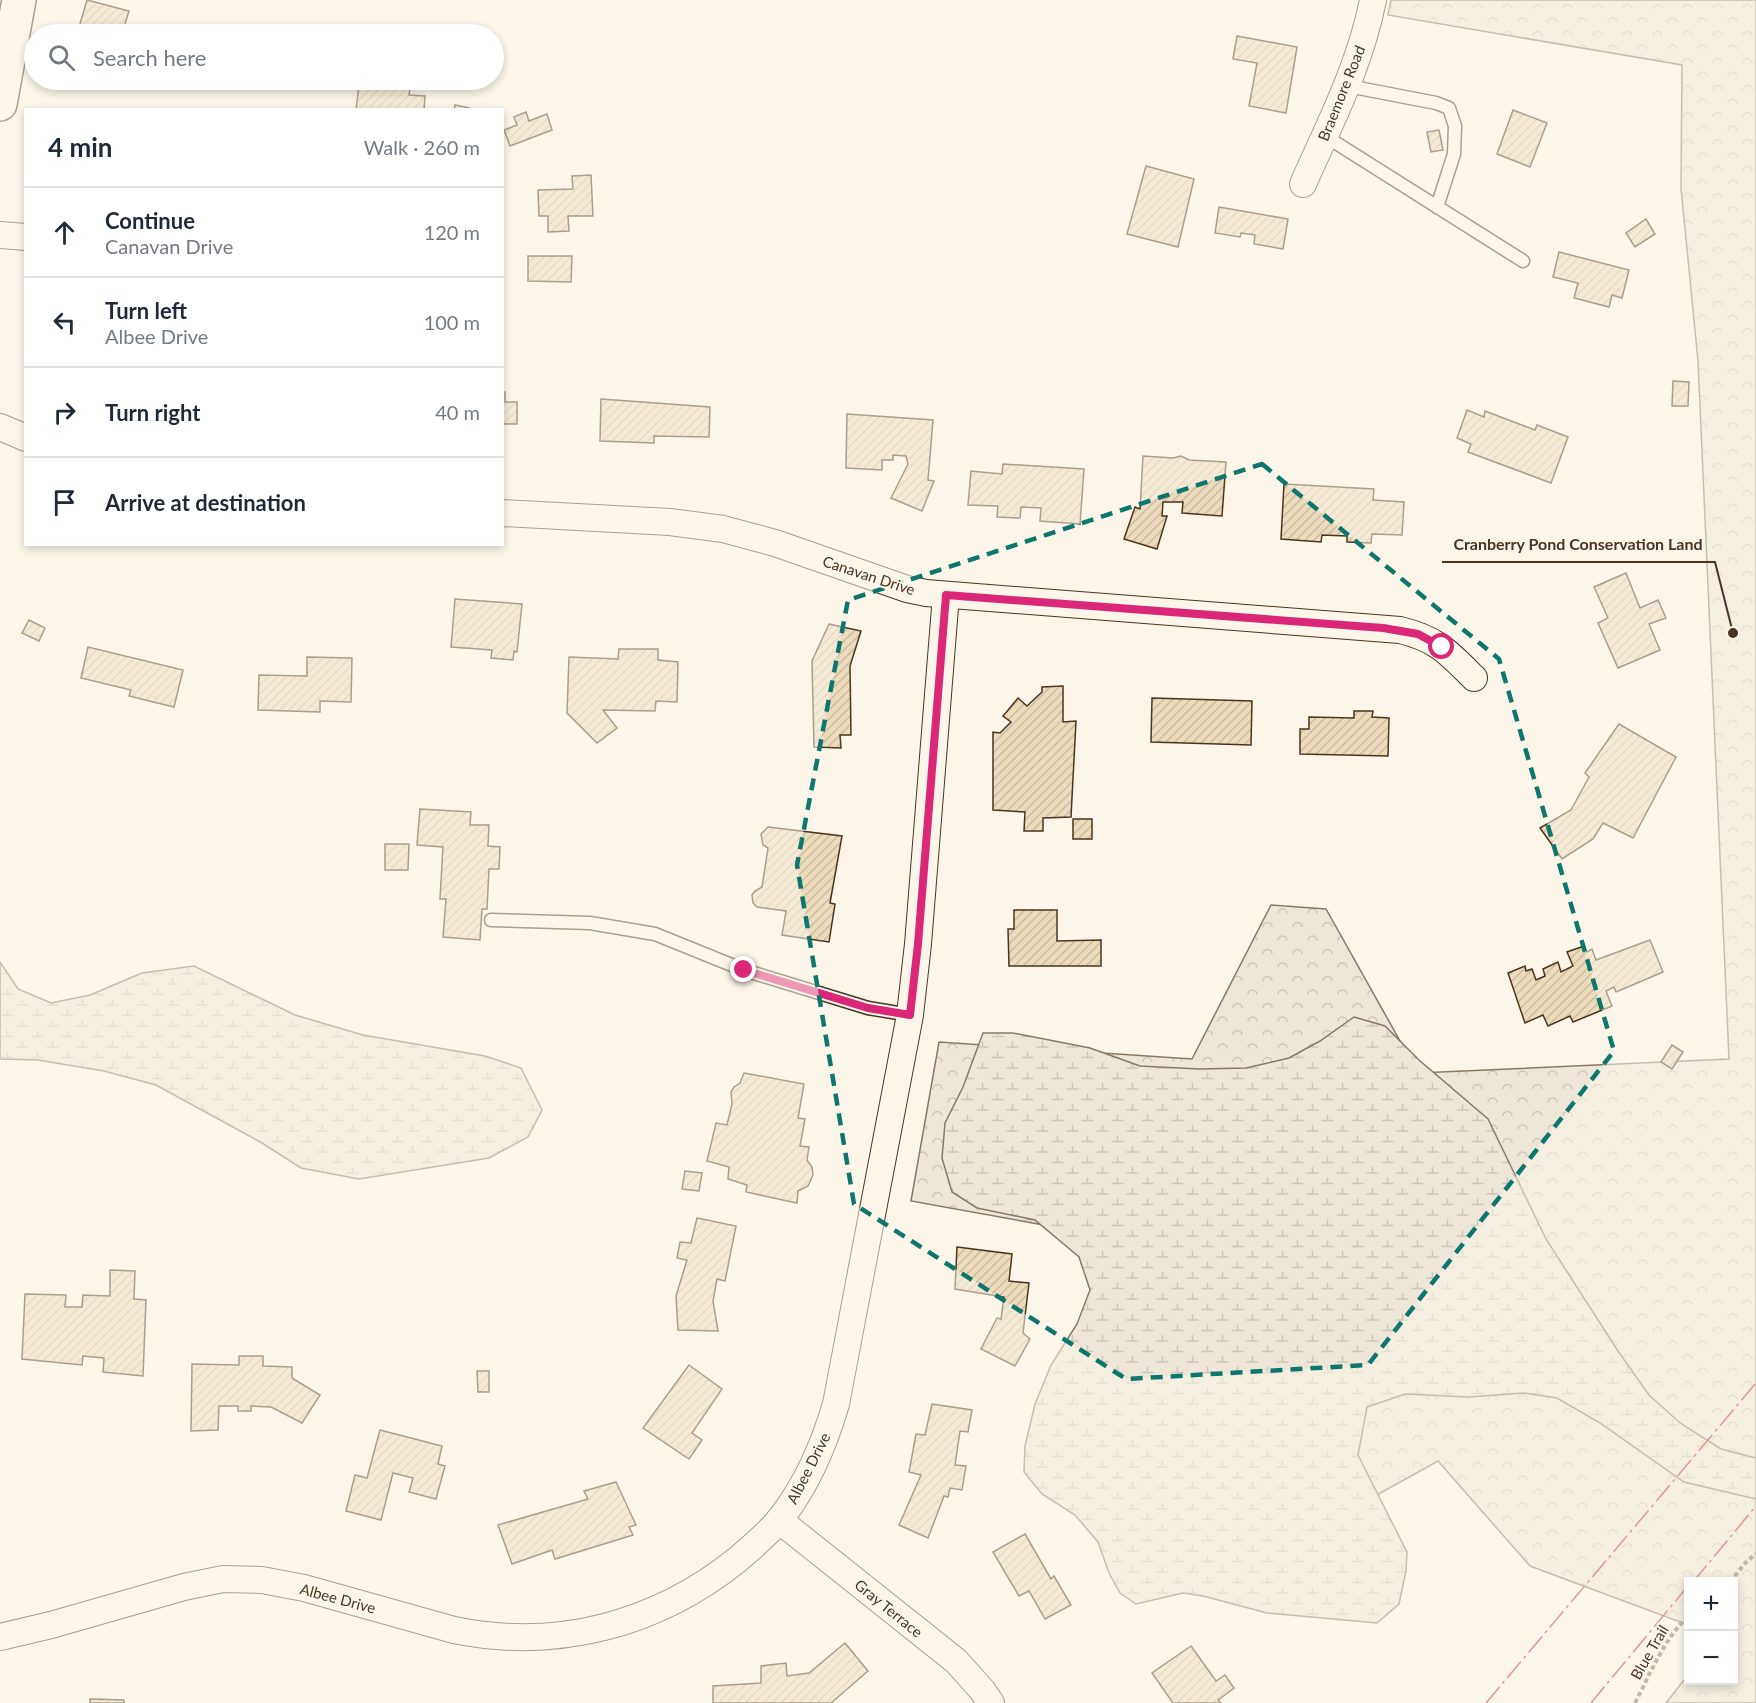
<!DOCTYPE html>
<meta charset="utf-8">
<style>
:root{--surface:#fff;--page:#f6f6f7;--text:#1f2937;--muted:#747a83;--line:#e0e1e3}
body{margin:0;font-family:Lato,sans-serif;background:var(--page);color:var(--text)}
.controls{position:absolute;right:18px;bottom:18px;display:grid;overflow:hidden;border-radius:0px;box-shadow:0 3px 9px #0003}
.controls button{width:54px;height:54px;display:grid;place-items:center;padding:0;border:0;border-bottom:2px solid var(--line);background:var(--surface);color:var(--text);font:30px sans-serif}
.stop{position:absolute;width:18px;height:18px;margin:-14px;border:4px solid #db2777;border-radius:50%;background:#fff}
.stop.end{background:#db2777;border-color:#fff;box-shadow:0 2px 6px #0008}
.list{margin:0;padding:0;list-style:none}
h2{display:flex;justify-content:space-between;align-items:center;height:78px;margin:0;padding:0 24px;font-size:26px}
h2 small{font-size:20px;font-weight:400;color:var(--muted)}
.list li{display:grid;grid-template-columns:39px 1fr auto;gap:18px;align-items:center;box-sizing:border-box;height:90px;padding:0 24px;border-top:2px solid var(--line)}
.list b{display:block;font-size:22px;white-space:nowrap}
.list p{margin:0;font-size:20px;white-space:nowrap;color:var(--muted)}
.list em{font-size:20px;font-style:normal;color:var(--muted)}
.icon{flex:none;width:33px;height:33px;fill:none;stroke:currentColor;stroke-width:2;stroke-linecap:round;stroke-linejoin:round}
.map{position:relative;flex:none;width:1756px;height:1703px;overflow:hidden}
.search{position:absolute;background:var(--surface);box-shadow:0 3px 9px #0003;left:24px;top:24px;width:480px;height:66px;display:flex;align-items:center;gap:15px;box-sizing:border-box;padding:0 21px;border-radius:33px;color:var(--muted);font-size:22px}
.panel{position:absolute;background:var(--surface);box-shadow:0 3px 9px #0003;left:24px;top:108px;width:480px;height:438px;border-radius:0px}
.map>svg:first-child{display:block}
</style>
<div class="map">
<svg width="1756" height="1703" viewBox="0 0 1756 1703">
<defs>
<pattern id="forest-crowns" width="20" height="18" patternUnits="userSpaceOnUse" patternTransform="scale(1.5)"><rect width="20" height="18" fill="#ede6d9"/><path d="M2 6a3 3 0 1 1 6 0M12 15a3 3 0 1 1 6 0" fill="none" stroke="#cdc6ba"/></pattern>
<pattern id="wetland-marsh" width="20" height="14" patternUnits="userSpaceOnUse" patternTransform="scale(1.5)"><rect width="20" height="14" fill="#ede6d9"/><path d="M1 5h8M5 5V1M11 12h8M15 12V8" fill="none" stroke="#cdc6ba"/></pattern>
<pattern id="building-hatch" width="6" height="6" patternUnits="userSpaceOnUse" patternTransform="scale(1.5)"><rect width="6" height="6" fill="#ecdcbc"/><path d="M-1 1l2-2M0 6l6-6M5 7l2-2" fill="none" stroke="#ccbda1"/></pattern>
</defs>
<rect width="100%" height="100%" fill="#fbf6e9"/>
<path fill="url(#forest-crowns)" stroke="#887966" stroke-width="1.5" d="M1391,0H1756V1703H1666L1688,1675V1680H1734V1582H1688V1625L1530,1566L1438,1461L1276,1551L1099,1235L911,1201L939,1042L1192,1059L1271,905L1326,909L1418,1073L1729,1059L1698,361L1681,188L1682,65L1388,15Z"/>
<g fill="url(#wetland-marsh)" stroke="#887966" stroke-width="1.5">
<path d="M0,962L18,989L51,1003L90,995L142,973L194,966L295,1015L363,1035L485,1056L521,1068L542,1110L528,1137L489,1158L359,1179L301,1168L262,1143L156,1085L104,1071L38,1060L0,1059Z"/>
<path d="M1354,1017L1385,1026L1419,1060L1488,1119L1546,1239L1618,1351L1649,1395L1680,1423L1721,1449L1756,1458V1499L1684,1482L1600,1423L1557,1398L1524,1393L1469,1397L1405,1394L1367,1407L1358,1455L1407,1552L1406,1571L1399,1604L1377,1623L1267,1613L1203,1596L1183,1593L1136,1604L1120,1593L1109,1573L1098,1542L1075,1515L1042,1494L1024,1472L1025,1446L1035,1404L1051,1365L1077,1324L1090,1290L1079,1257L1035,1220L977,1208L952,1192L942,1158L945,1123L963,1087L983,1033H1013L1090,1048L1140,1066L1199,1069L1246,1068L1289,1058L1320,1041Z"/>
</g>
<g fill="url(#building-hatch)" stroke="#4a3520" stroke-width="1.5">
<path d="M87,0L129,11L122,34H77Z"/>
<path d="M1237,36L1297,47L1286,113L1249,106L1257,63L1233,59Z"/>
<path d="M372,80H403L402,87L410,88L409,95L425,96L424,110H356L359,85L371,86Z"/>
<path d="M455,105L470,108V110H454Z"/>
<path d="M1513,110L1547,123L1530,167L1497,154Z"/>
<path d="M526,112L529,121L547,114L552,130L510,146L504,130L517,125L514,117Z"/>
<path d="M1439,130L1443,150L1431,152L1427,132Z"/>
<path d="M1146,166L1194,179L1178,247L1127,234Z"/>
<path d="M591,175L593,216H568L569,231L548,232V216H539L538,190L573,189L572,176Z"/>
<path d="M1219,207L1288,219L1283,249L1254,244L1255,235L1241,233L1240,237L1215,233Z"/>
<path d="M1646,219L1655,234L1635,247L1626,233Z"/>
<path d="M1559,252L1629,270L1622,298L1612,295L1609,307L1574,298L1578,283L1553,277Z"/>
<path d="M528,256H572L571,282L528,281Z"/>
<path d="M1673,381L1689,382L1688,406H1672Z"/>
<path d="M502,392H505V402H517V424H502Z"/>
<path d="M601,399L710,407L709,437L654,436V443L600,441Z"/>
<path d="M1467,410L1484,417L1485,411L1535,430L1537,425L1568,437L1551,483L1468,452L1471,444L1457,438Z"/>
<path d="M847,414L933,420L928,480L934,481L922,511L891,498L908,464L906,456L893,455V460H882V470L846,468Z"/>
<path d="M1143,456L1173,458L1181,456L1189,460L1226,462L1222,516L1182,513L1183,502H1163L1162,516H1167L1157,549L1124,539L1135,507L1140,509Z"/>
<path d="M1003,464L1084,469L1080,524L1040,521L1041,508L1021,507L1020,518L997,517L998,506L968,505L971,471L1002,474Z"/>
<path d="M1284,484L1374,489L1373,500L1404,502L1402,535L1372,534L1371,543L1347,542V536L1322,535L1321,542L1281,539Z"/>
<path d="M1626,573L1640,608L1658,600L1666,618L1649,624L1660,650L1618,668L1598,623L1608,618L1594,587Z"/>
<path d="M455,599L522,604L517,652L514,651L513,660L491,658L492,650L451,647Z"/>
<path d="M29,620L45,628L39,641L22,633Z"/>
<path d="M829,624L861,631L850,666L851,735H840L841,748L814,747L812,661Z"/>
<path d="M88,647L183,670L174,707L129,696L131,690L81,678Z"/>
<path d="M619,649H658V660L678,662L677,702L656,701L655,711L603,710L617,728L597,743L567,713L569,657L618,659Z"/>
<path d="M307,657L352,658L351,702L320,701V712L258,710L259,675L307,676Z"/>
<path d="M1063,686V722L1076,721L1071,817L1043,818V831H1024L1025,812L993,810V732L1000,733L1011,722L1003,716L1018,698L1027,706L1042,692V687Z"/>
<path d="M1152,698L1252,701L1251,745L1151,742Z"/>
<path d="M1354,711H1373L1372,717L1389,718L1388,756L1300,754V729H1309V717L1354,718Z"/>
<path d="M1619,724L1676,757L1633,838L1603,823L1593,839L1562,859L1540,828L1571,810L1589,777L1585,773Z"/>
<path d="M420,809L471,812L470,825H489L488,846L500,847L499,869H489L487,909H482L480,940L443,937L446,899H440L443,847L417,845Z"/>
<rect x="1073" y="819" width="19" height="20"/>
<path d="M768,827L842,836L830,903L835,904L829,942L782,935L786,911L757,907L753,903L752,895L755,891L762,887L768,848L763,845L761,834Z"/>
<path d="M385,844H409L408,870H385Z"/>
<path d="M1014,910H1057V941L1101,940V966H1009L1008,929H1014Z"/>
<path d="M1650,940L1663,972L1616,992L1614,987L1606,991L1612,1006L1573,1022L1570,1016L1548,1026L1543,1015L1525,1023L1508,973L1525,966L1526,971L1532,969L1536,980L1545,976L1543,969L1558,962L1561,972L1573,966L1567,952L1584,946L1587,952L1592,949L1596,960Z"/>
<path d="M1672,1045L1683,1052L1672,1069L1661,1062Z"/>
<path d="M744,1073L804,1084L798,1118L805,1119L800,1146L809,1147L807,1160L812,1167L813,1175L808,1186L798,1191L797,1203L746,1192L747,1185L728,1179L729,1167L707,1161L716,1123L727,1125L732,1104L731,1092L734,1087L740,1083Z"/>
<path d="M685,1171L702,1173L699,1191L682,1189Z"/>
<path d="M697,1218L736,1226L725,1281L717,1279L713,1301L718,1331L678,1330L676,1296L687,1260L677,1258L680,1242L691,1243Z"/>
<path d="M957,1247L1012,1254L1009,1281L1029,1283L1023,1333L1030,1339L1015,1366L981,1349L997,1318L1001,1319L1004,1297L955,1289Z"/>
<path d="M110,1270L135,1271L134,1299L146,1300L143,1376L103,1372L104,1358L83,1356L82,1365L22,1359L25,1294L66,1295L65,1307H82L83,1295L110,1296Z"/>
<path d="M239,1356H263V1366L292,1367V1378L320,1395L302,1423L271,1407L251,1406V1411H238V1406H219L218,1430L191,1431L192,1364L239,1365Z"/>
<path d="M689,1365L722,1389L692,1433L702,1440L689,1459L643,1428Z"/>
<path d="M477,1371H489V1392H478Z"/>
<path d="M932,1404L972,1410L968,1432L960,1431L955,1465L966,1466L962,1490L950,1488L948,1497L944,1496L928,1538L899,1525L921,1475L909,1472L916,1434L925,1435Z"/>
<path d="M380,1430L442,1446L438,1464L445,1466L436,1499L409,1492L413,1478L393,1473L381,1520L346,1511L355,1475L367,1478Z"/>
<path d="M616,1482L636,1525L629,1527L633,1535L555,1559L552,1550L512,1564L498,1525L588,1499L584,1491Z"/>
<path d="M1025,1534L1051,1579L1054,1576L1071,1605L1045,1619L1029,1591L1019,1596L993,1552Z"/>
<path d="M845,1643L868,1671L831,1703H713V1686L761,1683V1666L786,1663L787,1676L809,1673Z"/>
<path d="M1191,1646L1216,1681L1225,1675L1234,1688L1218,1700L1221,1703H1173L1152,1673Z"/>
<path d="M90,1699L124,1700V1703H90Z"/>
</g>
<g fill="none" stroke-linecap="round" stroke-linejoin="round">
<g stroke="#4a3520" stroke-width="15">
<g id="lane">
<path d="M1348,86L1436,103L1449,108L1455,126L1454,154L1437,207"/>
<path d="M1325,136L1523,261"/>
<path d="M491,920L590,923L655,934L744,970L868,1008L910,1015"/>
</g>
</g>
<g stroke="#4a3520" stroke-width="28">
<g id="street">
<path d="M1303,184C1330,123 1360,66 1373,0"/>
<path d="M0,235L26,237"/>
<path d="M0,427L26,438"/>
<path d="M502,513L670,522L723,529L775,543L907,589L926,593L1400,630C1437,639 1448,652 1474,678"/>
<path d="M779,1520L956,1661L982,1690L991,1703"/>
<path d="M0,1637L51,1625L184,1587L223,1579L262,1580L304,1588L454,1630C556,1651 656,1625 737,1560C752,1547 768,1534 780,1519C807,1485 824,1445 836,1404L910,1015L918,944L946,595"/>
</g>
</g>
<g stroke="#4a3520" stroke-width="36">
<path id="secondary" d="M0,104L19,0"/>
</g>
<g stroke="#7f6f5c" stroke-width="4" stroke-dasharray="4.5 3" stroke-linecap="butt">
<path d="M1730,1582L1747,1561L1756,1554"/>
<path d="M1635,1703C1651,1672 1663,1641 1688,1616"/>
</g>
<use href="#lane" stroke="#fbf6e9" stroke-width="12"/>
<use href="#street" stroke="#fbf6e9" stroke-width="26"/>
<use href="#secondary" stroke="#fbf6e9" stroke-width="33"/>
<g stroke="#c62828" stroke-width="1.5" stroke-dasharray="21 4.5 3 4.5" stroke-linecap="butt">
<path d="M1693,1582L1756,1506"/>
<path d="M1486,1703L1756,1383"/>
<path d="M1591,1703L1688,1586"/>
</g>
</g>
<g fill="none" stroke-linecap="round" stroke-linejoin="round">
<path stroke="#db2777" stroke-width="8" d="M744,970L868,1008L910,1015L918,944L946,595L1383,628L1418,634L1442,647"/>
</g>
<path d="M0 0H1756V1703H0ZM1262,464L1499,659L1614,1051L1368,1365L1126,1379L854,1204L797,865L848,600Z" fill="#fbf6e9" fill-opacity=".55" fill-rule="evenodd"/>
<path fill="none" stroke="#0f766e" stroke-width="4.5" stroke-dasharray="12 8" stroke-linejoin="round" d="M1262,464L1499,659L1614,1051L1368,1365L1126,1379L854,1204L797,865L848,600Z"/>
<g text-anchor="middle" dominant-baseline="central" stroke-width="4.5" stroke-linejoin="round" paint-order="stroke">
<g font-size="15" fill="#4a3520" stroke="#fbf6e9">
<text transform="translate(1341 93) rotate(-68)">Braemore Road</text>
<text transform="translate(869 575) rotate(18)">Canavan Drive</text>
<text transform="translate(808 1468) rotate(-63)">Albee Drive</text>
<text transform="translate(338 1598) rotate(15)">Albee Drive</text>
<text transform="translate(889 1608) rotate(39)">Gray Terrace</text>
<text transform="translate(1649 1652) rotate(-60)">Blue Trail</text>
</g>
</g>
<path fill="none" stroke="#4a3520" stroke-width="2" d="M1733 633L1715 562H1442"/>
<circle fill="#4a3520" stroke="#fbf6e9" stroke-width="2" cx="1733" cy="633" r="6"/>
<g font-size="16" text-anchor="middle" font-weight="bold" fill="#4a3520" stroke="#fbf6e9" stroke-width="4.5" stroke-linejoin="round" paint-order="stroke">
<text x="1578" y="550">Cranberry Pond Conservation Land</text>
</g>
</svg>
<div class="controls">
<button>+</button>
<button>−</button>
</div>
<div class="stop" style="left:1442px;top:647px"></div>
<div class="stop end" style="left:744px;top:970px"></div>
<div class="search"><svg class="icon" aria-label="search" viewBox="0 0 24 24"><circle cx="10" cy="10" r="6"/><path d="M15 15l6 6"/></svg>Search here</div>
<section class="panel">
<h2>4 min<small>Walk · 260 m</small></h2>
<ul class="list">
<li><svg class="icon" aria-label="ahead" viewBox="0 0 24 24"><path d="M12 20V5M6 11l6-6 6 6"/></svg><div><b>Continue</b><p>Canavan Drive</p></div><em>120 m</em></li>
<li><svg class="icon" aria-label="left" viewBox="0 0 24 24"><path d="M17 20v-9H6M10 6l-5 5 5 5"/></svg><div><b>Turn left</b><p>Albee Drive</p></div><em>100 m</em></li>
<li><svg class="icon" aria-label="right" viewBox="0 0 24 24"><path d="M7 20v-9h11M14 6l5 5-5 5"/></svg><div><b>Turn right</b></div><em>40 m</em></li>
<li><svg class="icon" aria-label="arrive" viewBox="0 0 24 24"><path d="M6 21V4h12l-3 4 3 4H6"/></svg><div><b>Arrive at destination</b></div></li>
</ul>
</section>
</div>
